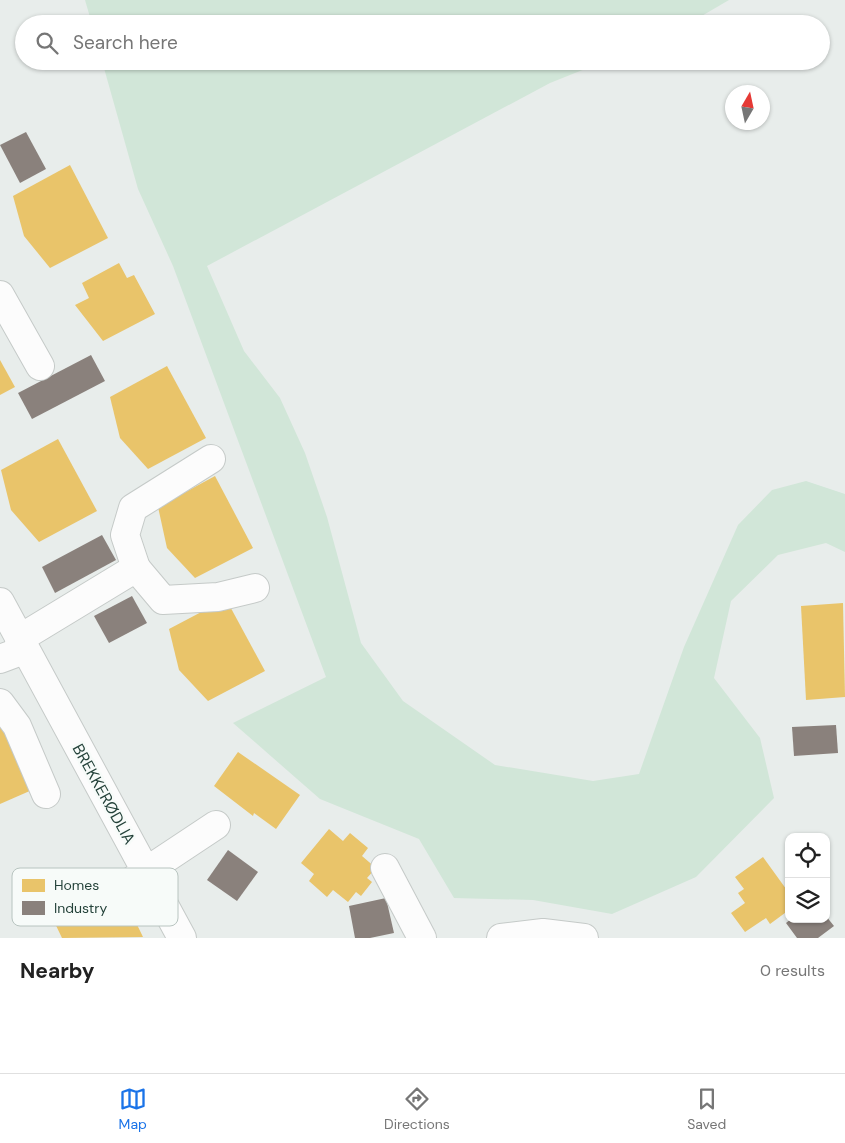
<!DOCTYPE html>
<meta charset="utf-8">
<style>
:root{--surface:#fff;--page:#f6f6f6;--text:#222;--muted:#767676;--line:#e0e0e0;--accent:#1a73e8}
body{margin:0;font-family:"DM Sans",sans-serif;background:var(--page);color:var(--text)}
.controls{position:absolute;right:15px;bottom:15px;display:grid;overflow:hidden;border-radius:10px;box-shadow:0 1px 4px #0004}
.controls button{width:45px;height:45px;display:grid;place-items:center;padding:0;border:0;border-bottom:1px solid var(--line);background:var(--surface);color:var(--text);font:25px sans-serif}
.compass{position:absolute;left:725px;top:85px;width:45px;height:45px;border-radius:50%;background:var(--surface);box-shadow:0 1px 4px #0004;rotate:9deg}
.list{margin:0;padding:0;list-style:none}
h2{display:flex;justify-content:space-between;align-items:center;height:65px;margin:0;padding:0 20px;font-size:21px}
h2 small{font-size:16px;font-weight:400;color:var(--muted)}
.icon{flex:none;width:28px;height:28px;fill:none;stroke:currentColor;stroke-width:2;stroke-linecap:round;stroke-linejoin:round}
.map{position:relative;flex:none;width:845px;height:938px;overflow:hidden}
.search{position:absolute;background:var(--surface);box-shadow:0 1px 4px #0004;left:15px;right:15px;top:15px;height:55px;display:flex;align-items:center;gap:12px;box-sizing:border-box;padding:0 18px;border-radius:28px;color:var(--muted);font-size:19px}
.sheet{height:135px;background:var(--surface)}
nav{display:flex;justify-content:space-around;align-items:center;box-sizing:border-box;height:70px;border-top:1px solid var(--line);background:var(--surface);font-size:14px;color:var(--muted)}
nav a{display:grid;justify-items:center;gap:2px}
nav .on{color:var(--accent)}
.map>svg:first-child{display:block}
</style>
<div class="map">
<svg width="845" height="938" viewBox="0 0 845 938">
<rect width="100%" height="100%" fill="#e8edeb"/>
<g fill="#d1e6d8">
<path d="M85,0H729L688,24H92Z"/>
<path d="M102,61H605L550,83L207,266L244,351L280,398L305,453L327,517L361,643L403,701L495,765L593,781L639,774L684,647L738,525L772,490L806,481L845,494V552L826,543L778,555L731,601L714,678L760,738L774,798L696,877L612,914L533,900L454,898L419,839L320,799L233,723L326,677L173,266L138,189Z"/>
</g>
<g fill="#e9c46a">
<path d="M70,165L108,238L50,268L24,236L13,196Z"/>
<path d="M119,263L127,278L134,275L155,314L103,341L75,305L89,298L82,283Z"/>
<path d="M0,360L15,387L0,395Z"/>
<path d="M167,366L206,438L148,469L120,438L110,397Z"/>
<path d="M58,439L97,511L39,542L11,510L1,470Z"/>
<path d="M215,476L253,548L195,578L167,548L158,507Z"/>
<path d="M226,599L265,671L208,701L179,670L169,629Z"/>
<path d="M843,603L845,697L806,700L801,606Z"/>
<path d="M0,717L32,790L0,804Z"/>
<path d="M238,752L300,795L276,829L254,813L253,816L214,786Z"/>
<path d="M329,829L343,841L350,833L368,848L362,856L376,868L367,878L372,882L361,896L356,892L348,902L333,890L327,897L309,881L314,874L301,863Z"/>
<path d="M763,857L789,893V910L770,924L766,918L745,932L731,913L745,903L738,893L744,889L735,877Z"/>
<path d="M88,895L98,915L126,902L143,937L62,938L50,913Z"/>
</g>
<g fill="#8a817c">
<path d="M26,132L46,169L20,183L0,145Z"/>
<path d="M91,355L105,381L32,419L18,393Z"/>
<path d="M102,535L116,560L55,593L42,567Z"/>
<path d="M132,596L147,623L109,643L94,616Z"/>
<path d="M836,725L838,753L794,756L792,727Z"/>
<path d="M228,850L258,872L237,901L207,880Z"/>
<path d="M386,898L394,933L370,938H355L349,906Z"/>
<path d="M826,916L834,926L818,938H797L786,923L791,919H826Z"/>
</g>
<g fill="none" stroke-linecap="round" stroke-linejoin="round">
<g stroke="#c5cac8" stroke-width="30">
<g id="minor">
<path d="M0,295L40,366"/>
<path d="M136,568L163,600L218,597L255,588"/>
<path d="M0,602L182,938"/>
<path d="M19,639L136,568L125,535L133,508L211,459"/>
<path d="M0,659L24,650"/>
<path d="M0,703L17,726L46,794"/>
<path d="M385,868L422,938"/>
<path d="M97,904L216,825"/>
<path d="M501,938L543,933L584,938"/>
</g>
</g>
<use href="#minor" stroke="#fcfcfc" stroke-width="28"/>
</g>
<g text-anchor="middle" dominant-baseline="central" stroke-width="5" stroke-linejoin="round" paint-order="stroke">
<g font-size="16" fill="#24423a" stroke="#f7fbf9">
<text transform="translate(104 794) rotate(61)">BREKKERØDLIA</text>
</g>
</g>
<rect x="12" y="868" width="166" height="58" rx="8" fill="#f7fbf9" stroke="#b8c4c0" stroke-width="1"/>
<rect x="22" y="879" width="23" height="13" fill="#e9c46a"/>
<rect x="22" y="901" width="23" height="14" fill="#8a817c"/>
<g font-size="14" fill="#24423a">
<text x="54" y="890">Homes</text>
<text x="54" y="913">Industry</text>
</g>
</svg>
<div class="controls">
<button><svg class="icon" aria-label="locate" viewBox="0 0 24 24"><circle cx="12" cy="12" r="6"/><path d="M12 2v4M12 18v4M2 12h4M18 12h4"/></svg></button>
<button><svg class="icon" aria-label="layers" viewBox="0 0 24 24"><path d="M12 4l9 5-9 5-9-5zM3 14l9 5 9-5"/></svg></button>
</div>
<svg class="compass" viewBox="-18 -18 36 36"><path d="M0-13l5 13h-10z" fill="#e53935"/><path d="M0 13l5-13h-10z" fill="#767676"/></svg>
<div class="search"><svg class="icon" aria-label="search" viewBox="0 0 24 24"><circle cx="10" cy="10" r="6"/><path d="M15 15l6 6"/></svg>Search here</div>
</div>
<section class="sheet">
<h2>Nearby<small>0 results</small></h2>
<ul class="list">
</ul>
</section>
<nav>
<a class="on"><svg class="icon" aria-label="map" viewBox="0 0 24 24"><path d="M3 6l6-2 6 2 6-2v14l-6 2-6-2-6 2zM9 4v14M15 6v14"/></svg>Map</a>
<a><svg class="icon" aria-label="directions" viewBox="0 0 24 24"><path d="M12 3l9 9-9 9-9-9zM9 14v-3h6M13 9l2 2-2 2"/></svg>Directions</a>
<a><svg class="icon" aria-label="saved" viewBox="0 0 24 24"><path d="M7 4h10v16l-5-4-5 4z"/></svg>Saved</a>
</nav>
